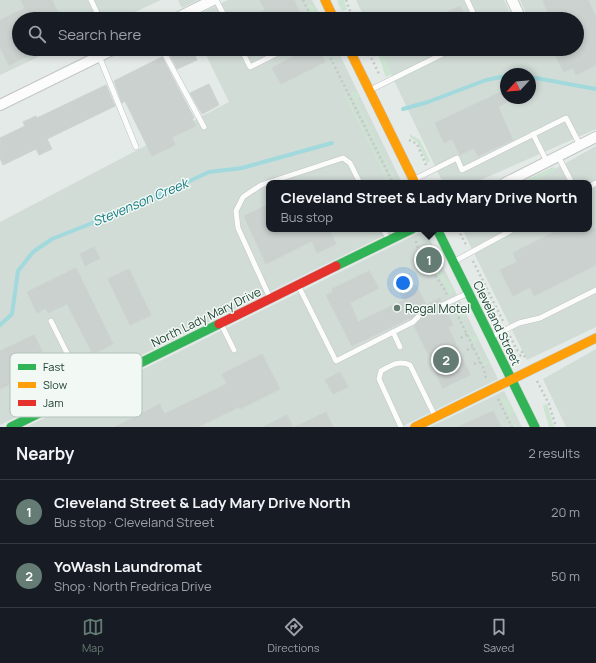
<!DOCTYPE html>
<meta charset="utf-8">
<style>
:root{--surface:#171b24;--page:#20242c;--text:#f1f3f6;--muted:#9ea1a6;--line:#363941;--accent:#647c73}
body{margin:0;font-family:Manrope,sans-serif;background:var(--page);color:var(--text)}
.compass{position:absolute;left:500px;top:68px;width:36px;height:36px;border-radius:50%;background:var(--surface);box-shadow:0 2px 6px #0003;rotate:244deg}
.you{position:absolute;left:403px;top:283px;width:14px;height:14px;margin:-10px;border:3px solid #fff;border-radius:50%;background:#1a73e8;box-shadow:0 0 0 6px #1a73e833}
.badge{display:grid;place-items:center;width:26px;height:26px;border-radius:50%;background:var(--accent);color:#fff;font-size:13px;font-weight:700}
.pin{position:absolute;translate:-50% -50%;border:2px solid #fff;box-shadow:0 1px 4px #0006}
.popup{position:absolute;left:266px;top:180px;width:326px;height:52px;box-sizing:border-box;display:grid;place-content:center;border-radius:8px;background:var(--surface);filter:drop-shadow(0 1px 3px #0005);font-size:13px;white-space:nowrap;color:var(--muted)}
.popup b{font-size:15px;color:var(--text)}
.popup::after{content:'';position:absolute;left:50%;top:100%;margin-left:-8px;border:8px solid transparent;border-top-color:var(--surface)}
.list{margin:0;padding:0;list-style:none}
h2{display:flex;justify-content:space-between;align-items:center;height:52px;margin:0;padding:0 16px;font-size:17px}
h2 small{font-size:13px;font-weight:400;color:var(--muted)}
.list li{display:grid;grid-template-columns:26px 1fr auto;gap:12px;align-items:center;box-sizing:border-box;height:64px;padding:0 16px;border-top:1px solid var(--line)}
.list b{display:block;font-size:15px;white-space:nowrap}
.list p{margin:0;font-size:13px;white-space:nowrap;color:var(--muted)}
.list em{font-size:13px;font-style:normal;color:var(--muted)}
.icon{flex:none;width:22px;height:22px;fill:none;stroke:currentColor;stroke-width:2;stroke-linecap:round;stroke-linejoin:round}
.map{position:relative;flex:none;width:596px;height:427px;overflow:hidden}
.search{position:absolute;background:var(--surface);box-shadow:0 2px 6px #0003;left:12px;right:12px;top:12px;height:44px;display:flex;align-items:center;gap:10px;box-sizing:border-box;padding:0 14px;border-radius:22px;color:var(--muted);font-size:15px}
.sheet{height:180px;background:var(--surface)}
nav{display:flex;justify-content:space-around;align-items:center;box-sizing:border-box;height:56px;border-top:1px solid var(--line);background:var(--surface);font-size:11px;color:var(--muted)}
nav a{display:grid;justify-items:center;gap:2px}
nav .on{color:var(--accent)}
.map>svg:first-child{display:block}
</style>
<div class="map">
<svg width="596" height="427" viewBox="0 0 596 427">
<rect width="100%" height="100%" fill="#e4eae7"/>
<g fill="#d1dcd6" fill-rule="evenodd">
<path d="M0,0H161L120,19H19V49H55L0,75Z"/>
<path d="M178,0H198L182,8Z"/>
<path d="M228,0H312L322,19H189Z"/>
<path d="M356,0H504L513,19H365Z"/>
<path d="M520,0H596V129L474,183H443L379,49H577V19H529ZM506,74H530V98H506Z"/>
<path d="M203,49H337L402,183H269V229H397L0,425V222L229,102Z"/>
<path d="M596,146V327L527,360L462,229H589V183H530Z"/>
<path d="M425,230L498,379L401,427H26Z"/>
<path d="M596,349V427H566L543,379Z"/>
<path d="M504,391L522,427H430Z"/>
</g>
<g fill="#cce4d1">
<path d="M340,0H344L347,9L342,11L337,1Z"/>
<path d="M310,4L316,7L322,19H314L308,6Z"/>
<path d="M376,49H380L392,74L386,77Z"/>
<path d="M352,91L358,93L359,95L357,101L397,183H395L350,92Z"/>
<path d="M346,94L386,173L384,174L344,95Z"/>
<path d="M409,134L420,140L430,161L427,163L417,142L411,138Z"/>
<path d="M553,167L556,170L530,183H520Z"/>
<path d="M436,265L454,290L450,297L444,284L432,268Z"/>
<path d="M455,305L463,307L467,316L463,319L472,337L476,335L479,340L474,342L484,362L489,360L490,363L484,366Z"/>
<path d="M502,397L508,400L515,413L510,415L516,427H514L500,398Z"/>
<path d="M547,404L554,427H549L543,406Z"/>
</g>
<g fill="none" stroke-linecap="round" stroke-linejoin="round">
<g stroke="#a1d9dc" stroke-width="4">
<path d="M530,77L596,89"/>
<path d="M403,109L428,102L486,80L506,76"/>
<path d="M0,325L12,314L18,271L33,252L52,239L135,206L209,172L242,168L332,143"/>
</g>
</g>
<g fill="#cad1ce" stroke="#cdd3d0">
<path d="M21,0H52L61,19H19V49H42L9,65L0,47V20L25,8Z"/>
<path d="M260,0H294L303,19H247L265,10Z"/>
<path d="M543,0H588L596,17V65L576,75L573,68L564,72L552,49H577V19H550Z"/>
<path d="M460,6L467,19H433Z"/>
<path d="M171,49H192L197,60L177,69L169,53L172,52Z"/>
<path d="M308,49H318L325,62L281,84L272,68Z"/>
<path d="M162,57L194,118L192,119L196,126L172,137L175,145L152,156L125,101L122,103L114,81Z"/>
<path d="M209,84L219,105L202,114L190,93Z"/>
<path d="M106,85L115,106L47,139L52,149L39,155L36,149L3,165L0,158V138L25,126L23,122L36,116L37,118Z"/>
<path d="M505,90L506,98H509L510,101L498,107L513,140L478,156L474,148L460,155L452,139L444,143L435,123Z"/>
<path d="M269,204V229H329L336,244L317,253L312,241L266,264L244,216Z"/>
<path d="M560,229H596V265L534,296L530,287L513,296L500,270L517,262L513,253Z"/>
<path d="M94,247L100,258L85,266L80,254Z"/>
<path d="M76,268L113,344L93,354L67,304L48,313L46,308L37,313L27,292Z"/>
<path d="M129,269L151,315L130,325L108,279Z"/>
<path d="M369,271L379,288L350,303L358,322L404,300L400,293L416,285L426,305L440,298L441,301L439,306L445,309L453,325L448,327L470,375L443,388L435,372L437,371L414,326L422,318L421,314L419,313L410,319V318L352,346L326,295L333,292L332,289Z"/>
<path d="M34,335L49,365L0,389V351Z"/>
<path d="M262,354L280,389L240,409L239,407L198,427H115L160,404L164,414L227,384L222,374Z"/>
<path d="M340,372L348,387L333,394L325,380Z"/>
<path d="M493,411L501,427H458Z"/>
<path d="M326,412L333,427H295Z"/>
<path d="M287,415L293,427H263Z"/>
</g>
<g fill="none" stroke-linecap="round" stroke-linejoin="round">
<g stroke="#c1c7c4" stroke-width="6">
<g id="lane">
<path d="M91,0L100,19"/>
<path d="M216,0L226,19"/>
<path d="M467,0L476,19"/>
<path d="M162,49L204,127"/>
<path d="M241,49L250,67L286,49"/>
<path d="M99,56L136,147"/>
<path d="M370,90L453,49"/>
<path d="M533,134L547,162"/>
<path d="M558,156L572,183"/>
<path d="M415,179L457,158L462,170L566,118L580,145"/>
<path d="M589,187L596,183"/>
<path d="M383,229L389,240"/>
<path d="M455,261L514,229"/>
<path d="M299,287L336,361L413,322L418,317"/>
<path d="M270,298L238,228L236,211L243,197L261,185L343,158L350,163L360,183"/>
<path d="M443,305L468,293"/>
<path d="M51,321L85,389"/>
<path d="M221,324L234,350"/>
<path d="M393,332L400,347"/>
<path d="M491,337L519,323L540,318L596,290"/>
<path d="M401,427L379,379L381,371C391,365 399,360 410,365L435,416"/>
</g>
</g>
<g stroke="#c1c7c4" stroke-width="12">
<g id="street">
<path d="M512,0L521,19"/>
<path d="M175,19L213,0"/>
<path d="M0,105L114,49"/>
<path d="M505,183L596,137"/>
</g>
</g>
<g stroke="#bfc8c4" stroke-width="10">
<g id="fast">
<path d="M437,229L535,427"/>
<path d="M336,266L412,229"/>
<path d="M11,427L219,324"/>
</g>
</g>
<g stroke="#bfc8c4" stroke-width="10">
<g id="slow">
<path d="M325,0L334,19"/>
<path d="M349,49L415,183"/>
<path d="M415,427L596,338"/>
</g>
</g>
<g stroke="#bfc8c4" stroke-width="10">
<path id="jam" d="M219,324L336,266"/>
</g>
<g stroke="#c0cac5" stroke-width="2.5" stroke-dasharray="2 3" stroke-linecap="butt">
<path d="M303,0L312,19"/>
<path d="M346,0L353,19"/>
<path d="M326,49L393,183"/>
<path d="M367,49L380,76"/>
<path d="M409,140L417,144L426,165"/>
<path d="M458,229L466,245"/>
<path d="M416,241C420,262 439,276 447,295"/>
<path d="M473,261L504,323"/>
<path d="M454,308L483,367L486,378"/>
<path d="M510,336L517,350L522,352L526,359"/>
<path d="M461,338L467,334"/>
<path d="M467,350L473,347"/>
<path d="M515,358L523,354"/>
<path d="M474,364L480,362"/>
<path d="M537,381L549,404L556,427"/>
<path d="M498,399L512,427"/>
</g>
<use href="#lane" stroke="#fbfcfb" stroke-width="5"/>
<use href="#street" stroke="#fbfcfb" stroke-width="10"/>
<use href="#fast" stroke="#30b455" stroke-width="9"/>
<use href="#slow" stroke="#ff9f0a" stroke-width="9"/>
<use href="#jam" stroke="#e5322d" stroke-width="9"/>
</g>
<circle fill="#647c73" stroke="#f2f9f5" stroke-width="1.5" cx="397" cy="308" r="4"/>
<g text-anchor="middle" dominant-baseline="central" stroke-width="3" stroke-linejoin="round" paint-order="stroke">
<g font-size="12" fill="#1f4034" stroke="#f2f9f5" text-anchor="start">
<text x="405" y="308">Regal Motel</text>
</g>
<g font-size="12" fill="#1f4034" stroke="#f2f9f5">
<text transform="translate(206 317) rotate(-26)">North Lady Mary Drive</text>
<text transform="translate(497 323) rotate(64)">Cleveland Street</text>
</g>
<g font-size="13" font-style="italic" fill="#147982" stroke="#f2f9f5">
<text transform="translate(140 202) rotate(-23)">Stevenson Creek</text>
</g>
</g>
<rect x="10" y="353" width="132" height="64" rx="6" fill="#f2f9f5" stroke="#b3c2bb" stroke-width="1"/>
<rect x="18" y="364" width="18" height="6" fill="#30b455"/>
<rect x="18" y="382" width="18" height="6" fill="#ff9f0a"/>
<rect x="18" y="400" width="18" height="6" fill="#e5322d"/>
<g font-size="11" fill="#1f4034">
<text x="43" y="371">Fast</text>
<text x="43" y="389">Slow</text>
<text x="43" y="407">Jam</text>
</g>
</svg>
<svg class="compass" viewBox="-18 -18 36 36"><path d="M0-13l5 13h-10z" fill="#e53935"/><path d="M0 13l5-13h-10z" fill="#9ea1a6"/></svg>
<div class="you"></div>
<div class="pin badge" style="left:429px;top:260px">1</div>
<div class="popup"><b>Cleveland Street &amp; Lady Mary Drive North</b>Bus stop</div>
<div class="pin badge" style="left:446px;top:360px">2</div>
<div class="search"><svg class="icon" aria-label="search" viewBox="0 0 24 24"><circle cx="10" cy="10" r="6"/><path d="M15 15l6 6"/></svg>Search here</div>
</div>
<section class="sheet">
<h2>Nearby<small>2 results</small></h2>
<ul class="list">
<li><span class="badge">1</span><div><b>Cleveland Street &amp; Lady Mary Drive North</b><p>Bus stop · Cleveland Street</p></div><em>20 m</em></li>
<li><span class="badge">2</span><div><b>YoWash Laundromat</b><p>Shop · North Fredrica Drive</p></div><em>50 m</em></li>
</ul>
</section>
<nav>
<a class="on"><svg class="icon" aria-label="map" viewBox="0 0 24 24"><path d="M3 6l6-2 6 2 6-2v14l-6 2-6-2-6 2zM9 4v14M15 6v14"/></svg>Map</a>
<a><svg class="icon" aria-label="directions" viewBox="0 0 24 24"><path d="M12 3l9 9-9 9-9-9zM9 14v-3h6M13 9l2 2-2 2"/></svg>Directions</a>
<a><svg class="icon" aria-label="saved" viewBox="0 0 24 24"><path d="M7 4h10v16l-5-4-5 4z"/></svg>Saved</a>
</nav>
